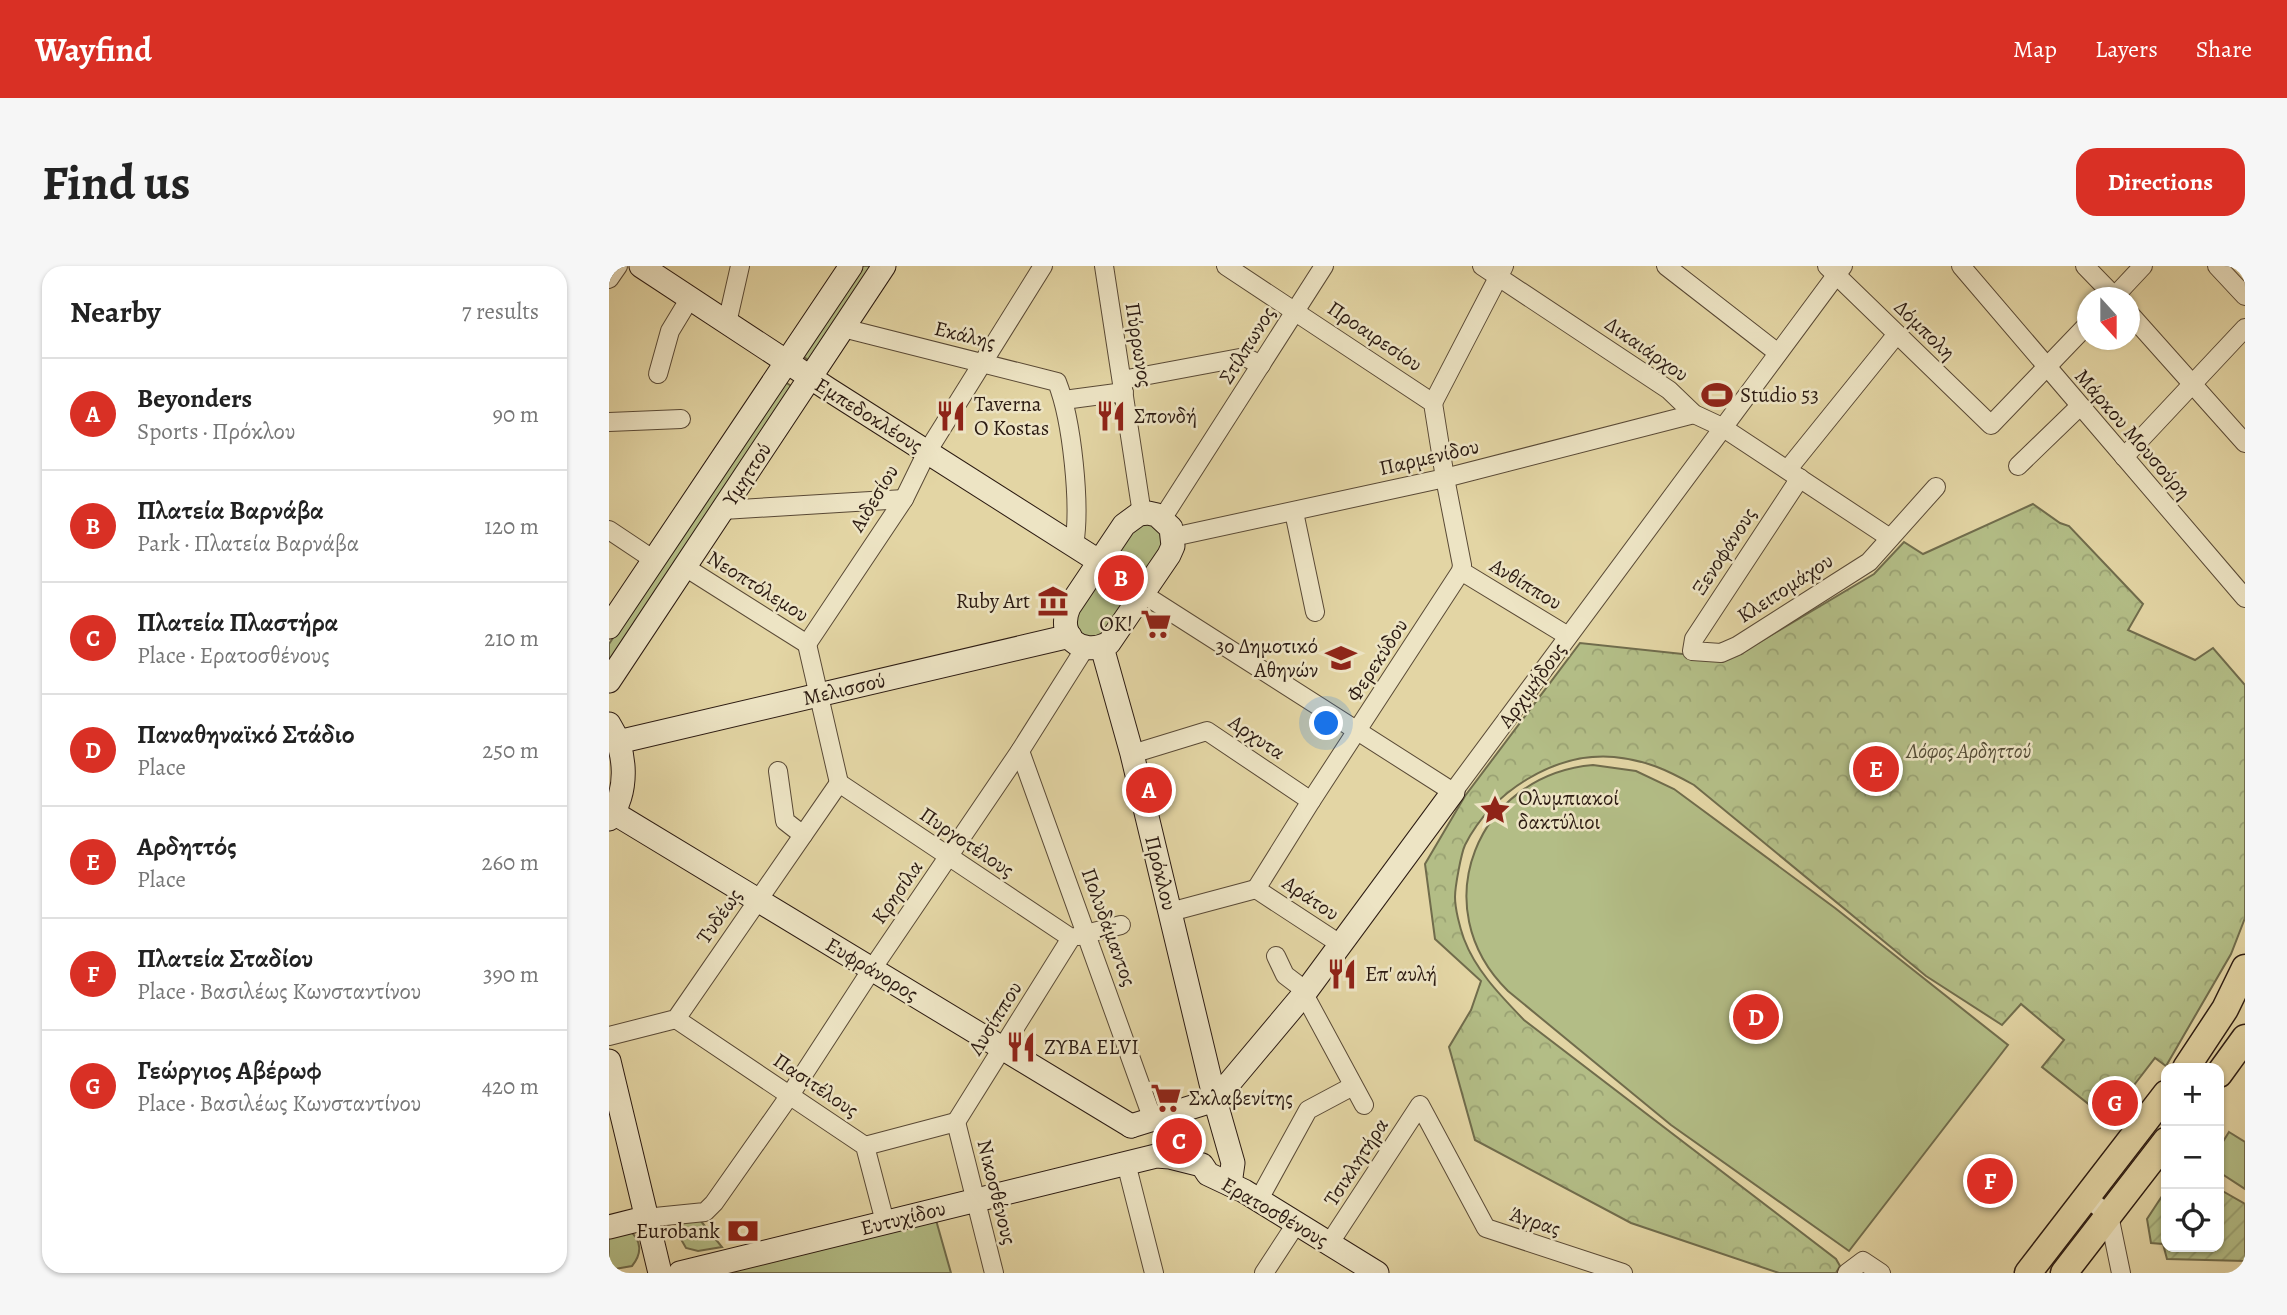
<!DOCTYPE html>
<meta charset="utf-8">
<style>
:root{--surface:#fff;--page:#f6f6f6;--text:#222;--muted:#767676;--line:#e0e0e0;--accent:#d93025}
body{margin:0;font-family:Alegreya,serif;background:var(--page);color:var(--text)}
.controls{position:absolute;right:21px;bottom:21px;display:grid;overflow:hidden;border-radius:14px;box-shadow:0 2px 5px #0004}
.controls button{width:63px;height:63px;display:grid;place-items:center;padding:0;border:0;border-bottom:2px solid var(--line);background:var(--surface);color:var(--text);font:35px sans-serif}
.compass{position:absolute;left:1468px;top:21px;width:63px;height:63px;border-radius:50%;background:var(--surface);box-shadow:0 2px 5px #0004;rotate:159deg}
.you{position:absolute;left:718px;top:458px;width:24px;height:24px;margin:-18px;border:5px solid #fff;border-radius:50%;background:#1a73e8;box-shadow:0 0 0 10px #1a73e833}
.badge{display:grid;place-items:center;width:46px;height:46px;border-radius:50%;background:var(--accent);color:#fff;font-size:23px;font-weight:700}
.pin{position:absolute;translate:-50% -50%;border:4px solid #fff;box-shadow:0 2px 7px #0006}
.list{margin:0;padding:0;list-style:none}
h2{display:flex;justify-content:space-between;align-items:center;height:91px;margin:0;padding:0 28px;font-size:30px}
h2 small{font-size:23px;font-weight:400;color:var(--muted)}
.list li{display:grid;grid-template-columns:46px 1fr auto;gap:21px;align-items:center;box-sizing:border-box;height:112px;padding:0 28px;border-top:2px solid var(--line)}
.list b{display:block;font-size:26px;white-space:nowrap}
.list p{margin:0;font-size:23px;white-space:nowrap;color:var(--muted)}
.list em{font-size:23px;font-style:normal;color:var(--muted)}
.icon{flex:none;width:38px;height:38px;fill:none;stroke:currentColor;stroke-width:2;stroke-linecap:round;stroke-linejoin:round}
.map{position:relative;flex:none;width:1636px;height:1007px;overflow:hidden;border-radius:21px}
header{display:flex;align-items:center;gap:42px;box-sizing:border-box;height:98px;padding:0 35px;background:var(--accent);color:#fff}
header strong{font-size:33px}
nav{display:flex;gap:38px;margin-inline-start:auto;font-size:24px}
.intro{display:flex;align-items:center;justify-content:space-between;box-sizing:border-box;height:168px;padding:0 42px}
h1{margin:0;font-size:49px}
.button{padding:18px 32px;border-radius:21px;background:var(--accent);color:#fff;font-size:24px;font-weight:700}
main{display:flex;gap:42px;padding:0 42px}
aside{flex:1;background:var(--surface);border-radius:21px;box-shadow:0 2px 5px #0004}
.map>svg:first-child{display:block}
</style>
<header>
<strong>Wayfind</strong>
<nav><a>Map</a><a>Layers</a><a>Share</a></nav>
</header>
<div class="intro"><h1>Find us</h1><a class="button">Directions</a></div>
<main>
<aside>
<h2>Nearby<small>7 results</small></h2>
<ul class="list">
<li><span class="badge">A</span><div><b>Beyonders</b><p>Sports · Πρόκλου</p></div><em>90 m</em></li>
<li><span class="badge">B</span><div><b>Πλατεία Βαρνάβα</b><p>Park · Πλατεία Βαρνάβα</p></div><em>120 m</em></li>
<li><span class="badge">C</span><div><b>Πλατεία Πλαστήρα</b><p>Place · Ερατοσθένους</p></div><em>210 m</em></li>
<li><span class="badge">D</span><div><b>Παναθηναϊκό Στάδιο</b><p>Place</p></div><em>250 m</em></li>
<li><span class="badge">E</span><div><b>Αρδηττός</b><p>Place</p></div><em>260 m</em></li>
<li><span class="badge">F</span><div><b>Πλατεία Σταδίου</b><p>Place · Βασιλέως Κωνσταντίνου</p></div><em>390 m</em></li>
<li><span class="badge">G</span><div><b>Γεώργιος Αβέρωφ</b><p>Place · Βασιλέως Κωνσταντίνου</p></div><em>420 m</em></li>
</ul>
</aside>
<div class="map">
<svg width="1636" height="1007" viewBox="0 0 1636 1007">
<defs>
<pattern id="forest-crowns" width="20" height="18" patternUnits="userSpaceOnUse" patternTransform="scale(1.75)"><rect width="20" height="18" fill="#b3bd86"/><path d="M2 6a3 3 0 1 1 6 0M12 15a3 3 0 1 1 6 0" fill="none" stroke="#9aa273"/></pattern>
<pattern id="garden-furrows" width="10" height="10" patternUnits="userSpaceOnUse" patternTransform="scale(1.75)"><rect width="10" height="10" fill="#b3bd86"/><path d="M-1 1l2-2M0 10L10 0M9 11l2-2" fill="none" stroke="#9aa273"/></pattern>
</defs>
<rect width="100%" height="100%" fill="#e3d5a4"/>
<filter id="stains"><feTurbulence type="fractalNoise" baseFrequency=".00286" numOctaves="4"/><feColorMatrix values="0 0 0 0 .2 0 0 0 0 .09 0 0 0 0 .02 0 0 0 .5 -.17"/></filter>
<radialGradient id="worn" r=".72"><stop offset=".6" stop-color="#630" stop-opacity="0"/><stop offset="1" stop-color="#630" stop-opacity=".3"/></radialGradient>
<g fill="#b3bd86" stroke="#706c4c" stroke-width="2">
<path d="M246,0H274L208,100L189,87Z"/>
<path d="M173,114L190,125L0,415V378Z"/>
<path d="M536,252L558,273L500,367L473,374L462,349L519,261Z"/>
<path d="M984,499L1027,505L1065,523L1226,642L1399,779L1240,985L1062,859L899,725C814,642 868,509 984,499Z"/>
<path d="M1620,866L1636,876V923L1610,906V882Z"/>
<path d="M325,947L342,1007H91Z"/>
<path d="M91,954L113,981L89,985L77,982L69,968L71,957Z"/>
<path d="M0,965H21C33,975 33,988 23,1000L0,1004Z"/>
</g>
<path fill="url(#forest-crowns)" stroke="#706c4c" stroke-width="2" d="M1424,238L1451,257L1460,260L1534,338L1519,364L1586,394L1604,382L1636,419V652L1622,688L1557,800L1546,792L1522,823L1482,840L1433,801L1455,774L1412,738L1393,759L1317,710L1085,519C1058,504 1037,494 1005,491C945,486 883,526 856,579C852,588 846,621 846,631C846,643 851,662 855,673C867,705 892,730 915,754L1227,993L1231,1000L1227,1007H1170L1022,957L866,874L840,781L862,744L872,715L826,673L816,598L856,530L971,377L1111,392L1127,390L1265,308L1295,276L1314,288Z"/>
<path fill="url(#garden-furrows)" stroke="#706c4c" stroke-width="2" d="M1610,923L1636,938V995L1558,993L1554,978L1542,977L1538,953L1557,924V981H1610Z"/>
<g fill="none" stroke-linecap="round" stroke-linejoin="round">
<g stroke="#5a4a36" stroke-width="20">
<g id="street">
<path d="M495,0L533,248"/>
<path d="M617,0L824,137L836,212L853,299L852,305L702,535L647,623"/>
<path d="M873,0L1060,124L1085,148L1113,161L1281,272"/>
<path d="M1057,0L1169,87"/>
<path d="M1218,0L1382,159L1478,59"/>
<path d="M1352,0L1636,332"/>
<path d="M1476,0L1507,32"/>
<path d="M1608,0L1636,30"/>
<path d="M0,13L9,0"/>
<path d="M1504,32L1534,0"/>
<path d="M1520,47L1636,177"/>
<path d="M118,57L131,0"/>
<path d="M234,62L448,116C463,154 472,239 465,280"/>
<path d="M49,108L61,65L81,32"/>
<path d="M513,114L636,91L652,99"/>
<path d="M455,134L515,126"/>
<path d="M824,137L895,0"/>
<path d="M0,156L72,153"/>
<path d="M1515,191L1636,62"/>
<path d="M1409,200L1471,140"/>
<path d="M1179,203L1288,68"/>
<path d="M1191,212L1085,373L1083,385L1112,387L1128,380L1260,296L1327,221"/>
<path d="M114,244L295,233"/>
<path d="M685,246L706,346"/>
<path d="M553,253L715,0"/>
<path d="M0,264L45,294"/>
<path d="M564,271L836,212L1085,148"/>
<path d="M76,301L198,378"/>
<path d="M852,305L959,370"/>
<path d="M534,328L844,526L1234,0"/>
<path d="M198,378L295,233L318,186L434,0"/>
<path d="M198,378L230,517"/>
<path d="M411,485L544,854"/>
<path d="M523,488L598,465L702,535"/>
<path d="M169,505L176,555L194,569"/>
<path d="M230,517L462,672"/>
<path d="M647,623L731,678"/>
<path d="M561,646L647,623"/>
<path d="M469,670L512,659"/>
<path d="M667,690L676,709L697,725"/>
<path d="M695,728L755,839"/>
<path d="M67,753L256,880L276,956"/>
<path d="M0,770L67,753L230,517"/>
<path d="M347,856L462,672"/>
<path d="M347,856L385,1007"/>
<path d="M256,880L347,856"/>
<path d="M517,897L545,1007"/>
<path d="M1477,931L1500,949L1512,1007"/>
<path d="M649,935L699,844L744,820"/>
<path d="M36,952L96,946L105,937L181,829L263,703L411,485L476,382"/>
<path d="M720,978L811,839L877,962L1014,1007"/>
<path d="M655,1007L687,958"/>
<path d="M1238,1007L1254,995L1272,1007"/>
</g>
</g>
<g stroke="#2c1b12" stroke-width="25">
<g id="secondary">
<path d="M32,0L219,123L491,296"/>
<path d="M539,247L548,249L562,262L564,280L560,289L500,377C472,392 447,370 460,341L515,259L530,248Z"/>
<path d="M0,361L242,0"/>
<path d="M493,381L523,488L606,834L624,897L621,918"/>
<path d="M0,415L275,0"/>
<path d="M0,458C18,486 20,525 0,553"/>
<path d="M9,476L461,370"/>
<path d="M5,547L522,860"/>
<path d="M0,795L51,1007"/>
<path d="M606,834L695,728L844,526"/>
<path d="M522,860L606,834"/>
<path d="M0,961L36,952"/>
<path d="M71,1007L547,890L561,891L593,899L599,908L635,925L768,1007"/>
</g>
</g>
<g stroke="#2c1b12" stroke-width="29">
<g id="primary">
<path d="M1577,802L1616,743L1636,702"/>
<path d="M1610,808L1636,772"/>
<path d="M1419,1007L1557,828"/>
<path d="M1455,1007L1557,875"/>
</g>
</g>
<use href="#street" stroke="#ede4c4" stroke-width="18"/>
<use href="#secondary" stroke="#ede4c4" stroke-width="23"/>
<use href="#primary" stroke="#e3d5a4" stroke-width="26"/>
</g>
<defs>
<g id="stadium-bare" transform="scale(2.415)"><path d="M0-5a6.5 5 0 1 0 0 10a6.5 5 0 1 0 0-10ZM-3.5-1.8h7v3.6h-7Z" fill="#8f2418" stroke="#ede4c4" stroke-width="2.5" paint-order="stroke"/></g>
<g id="restaurant-bare" transform="scale(2.415)"><path d="M-5-6h1v4h1v-4h1v4h1v-4h1v5L-1.5 .5V6h-2V.5L-5-1ZM5-6V6H3V1.5H1.5Q1.5-4 5-6Z" fill="#8f2418" stroke="#ede4c4" stroke-width="2.5" paint-order="stroke"/></g>
<g id="museum-bare" transform="scale(2.415)"><path d="M0-6L6-3V-2H-6V-3ZM-5-1h2V3h-2ZM-1-1h2V3h-2ZM3-1h2V3H3ZM-6 4H6V6H-6Z" fill="#8f2418" stroke="#ede4c4" stroke-width="2.5" paint-order="stroke"/></g>
<g id="supermarket-bare" transform="scale(2.415)"><path d="M-6-5.5h2.5l.6 2H6L4.5 2H-2.5L-4.4-4H-6ZM-1.5 3.2a1.3 1.3 0 1 0 .1 0ZM3 3.2a1.3 1.3 0 1 0 .1 0Z" fill="#8f2418" stroke="#ede4c4" stroke-width="2.5" paint-order="stroke"/></g>
<g id="school-bare" transform="scale(2.415)"><path d="M0-5L7-2L0 1L-7-2ZM-4 1L0 2.5L4 1V4Q0 6-4 4Z" fill="#8f2418" stroke="#ede4c4" stroke-width="2.5" paint-order="stroke"/></g>
<g id="sight-bare" transform="scale(2.415)"><path d="M0-6L1.8-2.2L6-1.7L2.9 1.2L3.7 5.4L0 3.3L-3.7 5.4L-2.9 1.2L-6-1.7L-1.8-2.2Z" fill="#8f2418" stroke="#ede4c4" stroke-width="2.5" paint-order="stroke"/></g>
<g id="bank-bare" transform="scale(2.415)"><path d="M-6-4H6V4H-6ZM0-2.3a2.3 2.3 0 1 0 0 4.6a2.3 2.3 0 1 0 0-4.6Z" fill="#8f2418" stroke="#ede4c4" stroke-width="2.5" paint-order="stroke"/></g>
</defs>
<g fill-rule="evenodd">
<use href="#stadium-bare" x="1108" y="129"/>
<use href="#restaurant-bare" x="342" y="150"/>
<use href="#restaurant-bare" x="502" y="150"/>
<use href="#museum-bare" x="444" y="335"/>
<use href="#supermarket-bare" x="547" y="358"/>
<use href="#school-bare" x="732" y="392"/>
<use href="#sight-bare" x="886" y="544"/>
<use href="#restaurant-bare" x="733" y="708"/>
<use href="#restaurant-bare" x="412" y="781"/>
<use href="#supermarket-bare" x="557" y="832"/>
<use href="#bank-bare" x="134" y="965"/>
</g>
<g text-anchor="middle" dominant-baseline="central" stroke-width="5" stroke-linejoin="round" paint-order="stroke">
<g font-size="21" fill="#2c1b12" stroke="#ede4c4">
<text transform="translate(1316 64) rotate(44)">Δόμπολη</text>
<text transform="translate(356 69) rotate(14)">Εκάλης</text>
<text transform="translate(766 70) rotate(34)">Προαιρεσίου</text>
<text transform="translate(530 79) rotate(81)">Πύρρωνος</text>
<text transform="translate(638 79) rotate(-58)">Στίλπωνος</text>
<text transform="translate(1038 83) rotate(35)">Δικαιάρχου</text>
<text transform="translate(260 149) rotate(32)">Εμπεδοκλέους</text>
<text transform="translate(1524 168) rotate(49)">Μάρκου Μουσούρη</text>
<text transform="translate(820 191) rotate(-13)">Παρμενίδου</text>
<text transform="translate(138 208) rotate(-57)">Υμηττού</text>
<text transform="translate(265 232) rotate(-59)">Αιδεσίου</text>
<text transform="translate(1115 285) rotate(-57)">Ξενοφάνους</text>
<text transform="translate(917 318) rotate(31)">Ανθίππου</text>
<text transform="translate(149 320) rotate(32)">Νεοπτόλεμου</text>
<text transform="translate(1176 322) rotate(-33)">Κλειτομάχου</text>
<text transform="translate(768 394) rotate(-57)">Φερεκύδου</text>
<text transform="translate(923 419) rotate(-54)">Αρχιμήδους</text>
<text transform="translate(235 423) rotate(-13)">Μελισσού</text>
<text transform="translate(648 471) rotate(34)">Αρχυτα</text>
<text transform="translate(358 576) rotate(34)">Πυργοτέλους</text>
<text transform="translate(552 607) rotate(76)">Πρόκλου</text>
<text transform="translate(288 626) rotate(-55)">Κρησίλα</text>
<text transform="translate(702 632) rotate(34)">Αράτου</text>
<text transform="translate(110 650) rotate(-55)">Τυδέως</text>
<text transform="translate(500 661) rotate(70)">Πολυδάμαντος</text>
<text transform="translate(263 703) rotate(31)">Ευφράνορος</text>
<text transform="translate(386 752) rotate(-58)">Λυσίππου</text>
<text transform="translate(207 819) rotate(34)">Πασιτέλους</text>
<text transform="translate(747 896) rotate(-57)">Τσικλητήρα</text>
<text transform="translate(388 926) rotate(76)">Νικοσθένους</text>
<text transform="translate(666 946) rotate(30)">Ερατοσθένους</text>
<text transform="translate(294 952) rotate(-14)">Ευτυχίδου</text>
<text transform="translate(926 955) rotate(18)">Άγρας</text>
</g>
<g font-size="21" fill="#2c1b12" stroke="#ede4c4" text-anchor="start">
<text x="1131" y="129">Studio 53</text>
<text x="365" y="138">Taverna<tspan x="365" dy="24">O Kostas</tspan></text>
<text x="525" y="150">Σπονδή</text>
<text x="421" y="335" text-anchor="end">Ruby Art</text>
<text x="524" y="358" text-anchor="end">OK!</text>
<text x="709" y="380" text-anchor="end">3ο Δημοτικό<tspan x="709" dy="24">Αθηνών</tspan></text>
<text x="909" y="532">Ολυμπιακοί<tspan x="909" dy="24">δακτύλιοι</tspan></text>
<text x="756" y="708">Επ' αυλή</text>
<text x="435" y="781">ΖΥΒΑ ELVI</text>
<text x="580" y="832">Σκλαβενίτης</text>
<text x="111" y="965" text-anchor="end">Eurobank</text>
</g>
<g font-size="21" font-style="italic" fill="#544c35" stroke="#ede4c4">
<text x="1360" y="485">Λόφος Αρδηττού</text>
</g>
</g>
<rect width="100%" height="100%" filter="url(#stains)"/>
<rect width="100%" height="100%" fill="url(#worn)"/>
</svg>
<div class="controls">
<button>+</button>
<button>−</button>
<button><svg class="icon" aria-label="locate" viewBox="0 0 24 24"><circle cx="12" cy="12" r="6"/><path d="M12 2v4M12 18v4M2 12h4M18 12h4"/></svg></button>
</div>
<svg class="compass" viewBox="-18 -18 36 36"><path d="M0-13l5 13h-10z" fill="#e53935"/><path d="M0 13l5-13h-10z" fill="#767676"/></svg>
<div class="you"></div>
<div class="pin badge" style="left:540px;top:524px">A</div>
<div class="pin badge" style="left:512px;top:312px">B</div>
<div class="pin badge" style="left:570px;top:875px">C</div>
<div class="pin badge" style="left:1147px;top:751px">D</div>
<div class="pin badge" style="left:1267px;top:503px">E</div>
<div class="pin badge" style="left:1381px;top:915px">F</div>
<div class="pin badge" style="left:1506px;top:837px">G</div>
</div>
</main>
